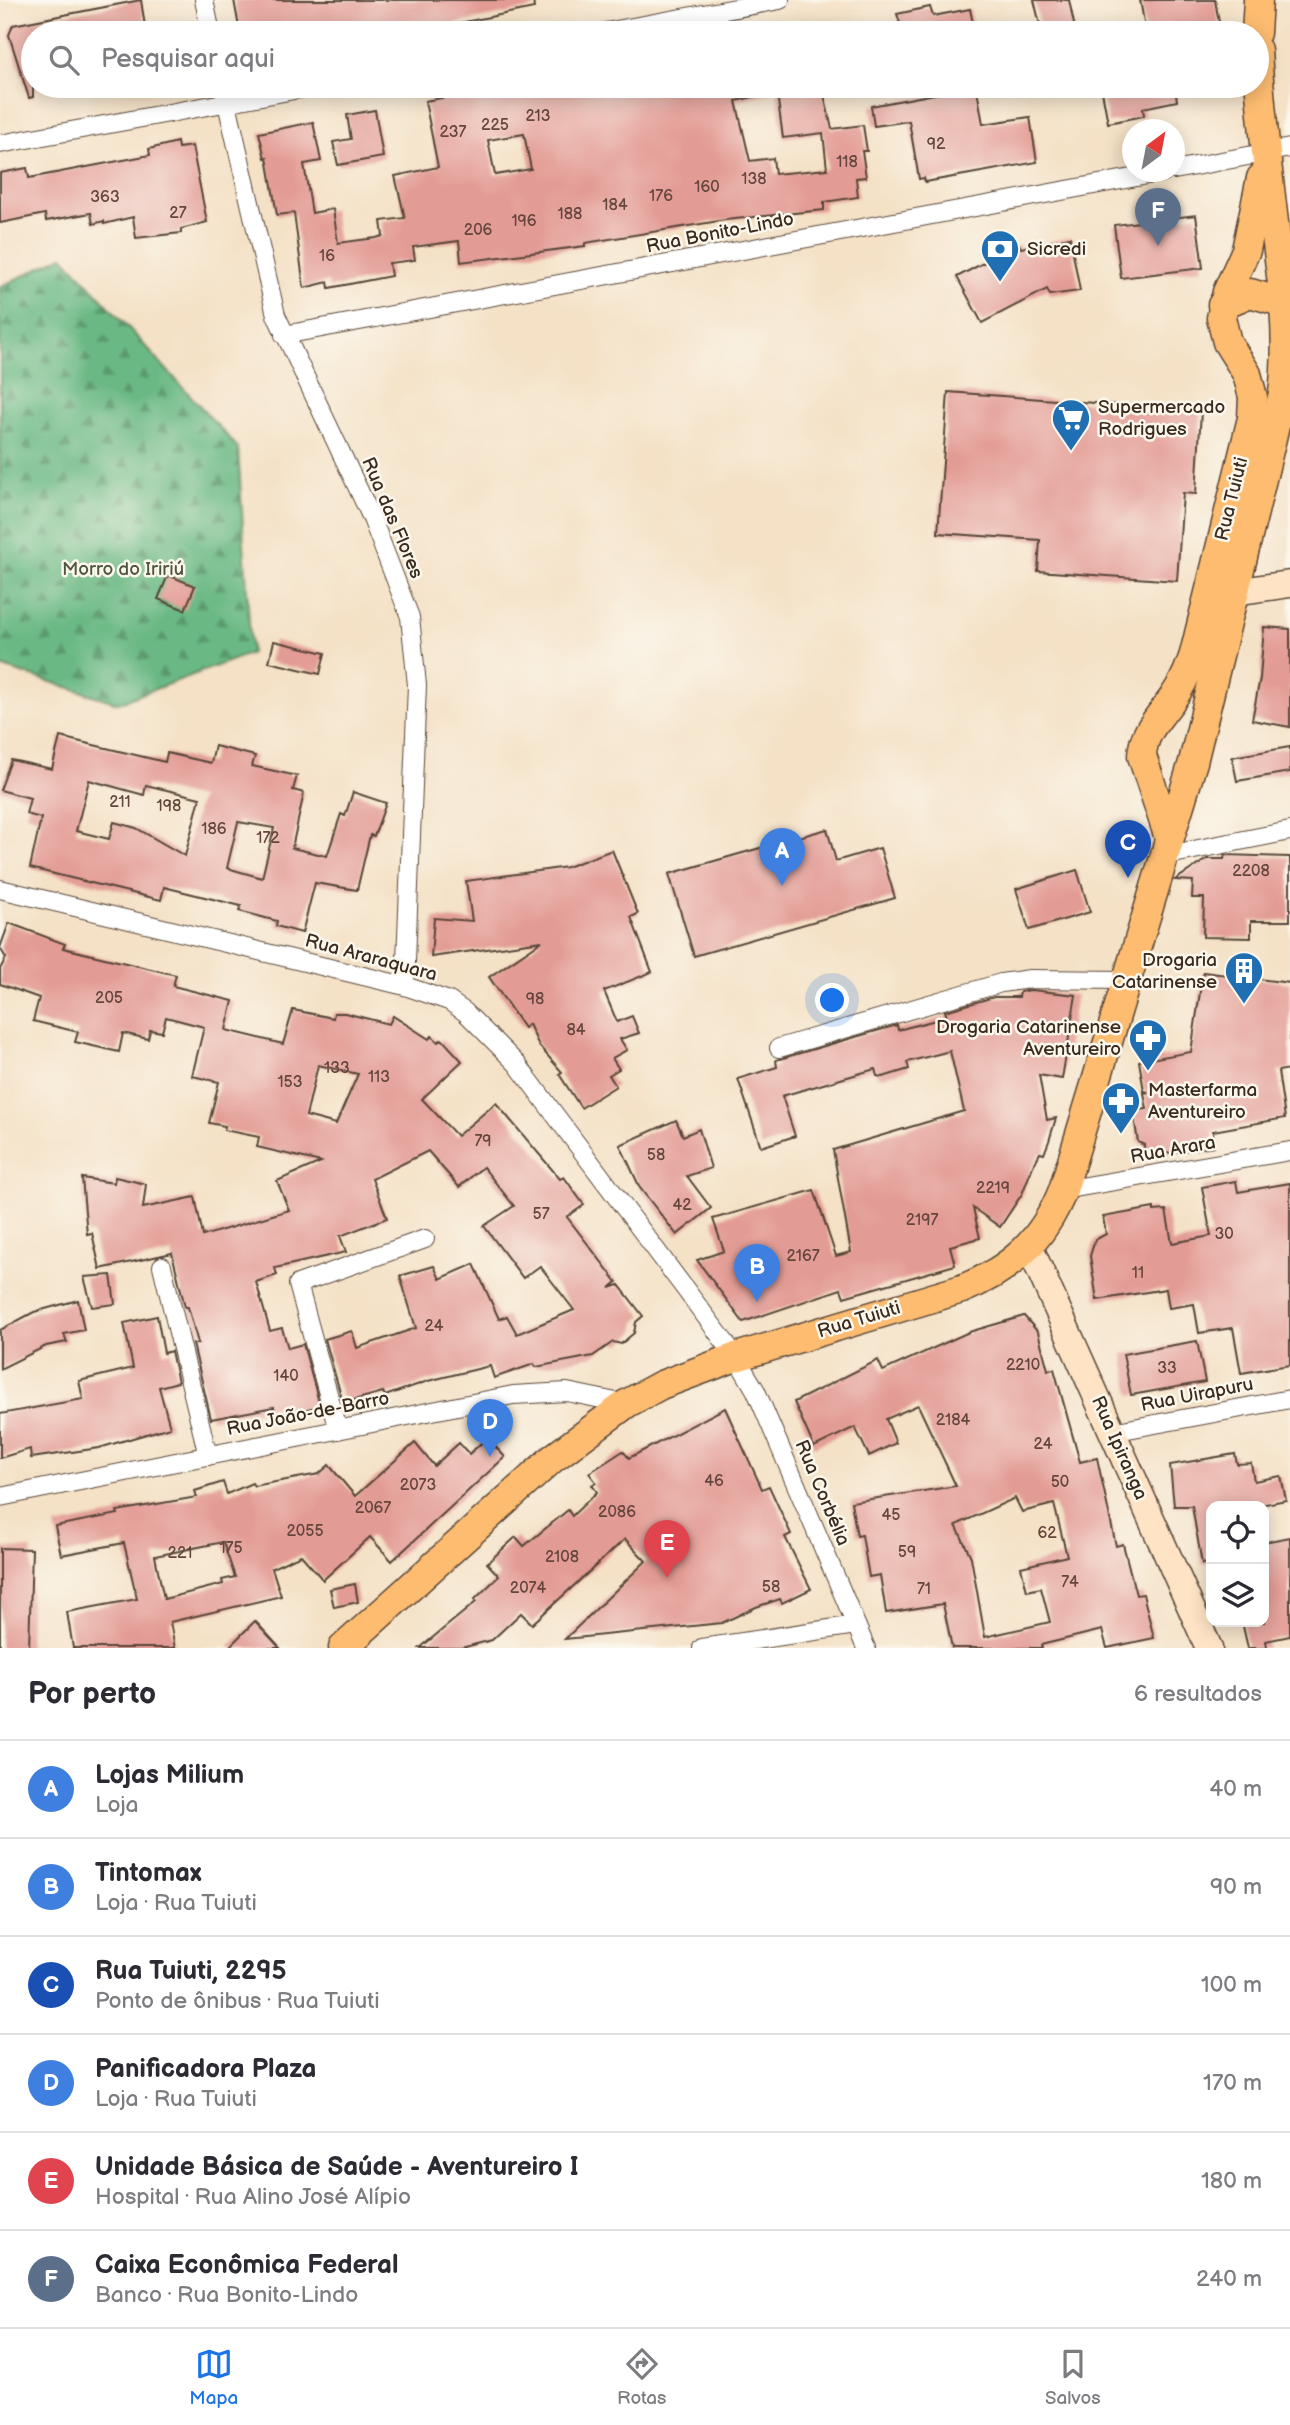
<!DOCTYPE html>
<html lang="pt">
<meta charset="utf-8">
<style>
:root{--surface:#fff;--page:#f7f7f7;--text:#2b2b33;--muted:#7c7c81;--line:#e1e1e2;--accent:#1a73e8}
body{margin:0;font-family:"Balsamiq Sans",sans-serif;background:var(--page);color:var(--text)}
.controls{position:absolute;right:21px;bottom:21px;display:grid;overflow:hidden;border-radius:14px;box-shadow:0 4px 18px #0003}
.controls button{width:63px;height:63px;display:grid;place-items:center;padding:0;border:0;border-bottom:2px solid var(--line);background:var(--surface);color:var(--text);font:35px sans-serif}
.compass{position:absolute;left:1122px;top:119px;width:63px;height:63px;border-radius:50%;background:var(--surface);box-shadow:0 4px 18px #0003;rotate:32deg}
.you{position:absolute;left:833px;top:1001px;width:24px;height:24px;margin:-18px;border:5px solid #fff;border-radius:50%;background:#1a73e8;box-shadow:0 0 0 10px #1a73e833}
.badge{display:grid;place-items:center;width:46px;height:46px;border-radius:50%;background:var(--accent);color:#fff;font-size:23px;font-weight:700}
.pin{position:absolute;translate:-50% -58px;filter:drop-shadow(0 2px 4px #0008)}
.pin::after{content:'';position:absolute;top:37px;width:24px;height:21px;background:inherit;clip-path:polygon(0 0,100% 0,50% 100%)}
.list{margin:0;padding:0;list-style:none}
h2{display:flex;justify-content:space-between;align-items:center;height:91px;margin:0;padding:0 28px;font-size:30px}
h2 small{font-size:23px;font-weight:400;color:var(--muted)}
.list li{display:grid;grid-template-columns:46px 1fr auto;gap:21px;align-items:center;box-sizing:border-box;height:98px;padding:0 28px;border-top:2px solid var(--line)}
.list b{display:block;font-size:26px;white-space:nowrap}
.list p{margin:0;font-size:23px;white-space:nowrap;color:var(--muted)}
.list em{font-size:23px;font-style:normal;color:var(--muted)}
.icon{flex:none;width:38px;height:38px;fill:none;stroke:currentColor;stroke-width:2;stroke-linecap:round;stroke-linejoin:round}
.map{position:relative;flex:none;width:1290px;height:1648px;overflow:hidden}
.search{position:absolute;background:var(--surface);box-shadow:0 4px 18px #0003;left:21px;right:21px;top:21px;height:77px;display:flex;align-items:center;gap:18px;box-sizing:border-box;padding:0 24px;border-radius:38px;color:var(--muted);font-size:26px}
.sheet{height:679px;background:var(--surface)}
nav{display:flex;justify-content:space-around;align-items:center;box-sizing:border-box;height:98px;border-top:2px solid var(--line);background:var(--surface);font-size:19px;color:var(--muted)}
nav a{display:grid;justify-items:center;gap:4px}
nav .on{color:var(--accent)}
.map>svg:first-child{display:block}
</style>
<div class="map">
<svg width="1290" height="1648" viewBox="0 0 1290 1648">
<defs>
<pattern id="forest-firs" width="22" height="20" patternUnits="userSpaceOnUse" patternTransform="scale(1.75)"><rect width="22" height="20" fill="#6ab984"/><path d="M5 1l3.5 6h-7zM16 11l3.5 6h-7z" fill="#58976b"/></pattern>
</defs>
<rect width="100%" height="100%" fill="#fbf7ec"/>
<filter id="ink" filterUnits="userSpaceOnUse"><feTurbulence type="fractalNoise" baseFrequency=".0143" numOctaves="2"/><feDisplacementMap in="SourceGraphic" scale="14" xChannelSelector="R" yChannelSelector="G"/><feConvolveMatrix kernelMatrix="1 2 1 2 8 2 1 2 1" color-interpolation-filters="sRGB"/></filter>
<filter id="wash" filterUnits="userSpaceOnUse"><feTurbulence type="fractalNoise" baseFrequency=".00686" numOctaves="4" result="noise"/><feDisplacementMap in="SourceGraphic" scale="28" xChannelSelector="R" yChannelSelector="G"/><feGaussianBlur stdDeviation="1.57" result="paint"/><feColorMatrix in="noise" values="0 0 0 0 0 0 0 0 0 0 0 0 0 0 0 0 0 1.4 0 .05"/><feComposite in="paint" operator="in"/></filter>
<g filter="url(#wash)">
<rect width="100%" height="100%" fill="#f4e1c6"/>
<path fill="url(#forest-firs)" stroke="#527251" stroke-width="2" d="M63,256L238,448L251,653L118,703L0,666V287Z"/>
<g id="blocks">
<g fill="#e39c95" fill-rule="evenodd">
<path d="M141,0L146,33H33V97L29,98L9,35L13,25Z"/>
<path d="M234,0H533L534,8L410,33H364L362,22L314,33H240Z"/>
<path d="M1034,0H1069L1075,29L1042,33Z"/>
<path d="M1140,0H1215L1221,33H1146Z"/>
<path d="M930,7L933,16L970,9L975,33H892L891,25L900,23L897,14Z"/>
<path d="M506,86H769L770,93L736,101L750,161L773,158L775,174L827,169L823,133L783,138L776,86H822L832,129L863,125L867,151H862L866,177L856,178L858,197L824,202V210L725,220L585,243V246L461,262L459,241L413,247L415,260L389,263L391,276L329,288L328,282L304,288L294,213L277,215L267,157L265,158L259,133L313,122L321,161L304,164L312,213L333,209L338,243L376,238L383,236L381,221L405,218L395,176L438,167L425,101ZM524,134L531,169L495,175L488,140Z"/>
<path d="M1101,86H1175L1177,101L1143,108L1144,116L1108,123Z"/>
<path d="M972,87V91L977,90L983,124L1030,117L1037,162L925,182L924,178L919,179L909,121L874,126L871,106Z"/>
<path d="M375,110L383,157L338,165L333,142L351,139L347,115Z"/>
<path d="M177,142L178,148L192,146L207,222L181,229V233L136,238L133,217L104,224V221L93,224L91,213L46,221L45,214L0,223V173L27,168L29,178L150,155L149,149Z"/>
<path d="M1196,215L1203,268L1121,278L1114,225Z"/>
<path d="M1070,237L1080,291L1050,295L1047,289L982,323L957,277L1019,244L1021,248Z"/>
<path d="M948,392L1201,411L1196,494L1183,493L1177,581L1038,571L1040,540L938,533Z"/>
<path d="M168,575L195,586L185,610L158,599Z"/>
<path d="M1264,627L1290,629V727L1252,720L1260,678Z"/>
<path d="M274,641L325,653L320,674L269,662Z"/>
<path d="M60,737L165,762L167,753L211,763L215,746L255,756L252,766L297,776L293,790L304,793L292,848L327,856L341,814L345,816L353,792L386,803L374,836L370,835L357,890L315,883L302,933L276,926L277,921L239,911L241,906L164,887L161,900L30,868L41,818L26,814L30,798L0,790L11,760L52,769ZM89,780L144,795L146,785L200,798L185,856L136,828L114,822L109,839L76,831ZM238,822L274,828L262,878L227,868Z"/>
<path d="M1290,747V772L1237,781L1232,757Z"/>
<path d="M827,829L836,861L880,848L895,898L694,956L669,874Z"/>
<path d="M612,850L638,914L631,917L652,972L604,991L617,1022L632,1016L639,1033L620,1039L627,1050L612,1058L619,1069L609,1075L616,1086L581,1108L559,1074L562,1072L539,1046L529,1024L524,1028L489,977L542,941L431,957L434,918L472,921L466,881L567,867Z"/>
<path d="M1225,855L1290,857V921H1251V938L1203,937L1204,898H1192L1193,881L1175,880L1207,859H1224Z"/>
<path d="M1077,870L1090,912L1029,930L1016,889Z"/>
<path d="M9,923L65,944L63,948L176,975L173,986L233,1001L226,1030L283,1044L293,1010L333,1018L334,1013H345L389,1024L393,1016L429,1039L432,1036L438,1042L442,1039L462,1061L422,1099L457,1136L496,1103L560,1179L564,1177L584,1205L567,1217L617,1282L610,1288L619,1285L643,1316L636,1322L634,1333L621,1344L613,1342L593,1356L536,1367L534,1364L494,1378L490,1366L428,1381L385,1396L383,1392L343,1403L325,1339L352,1331L357,1348L416,1328L400,1276L434,1266L440,1279L474,1264L499,1319L507,1316L517,1334L574,1310L540,1266L523,1278L484,1226L514,1206L483,1167L459,1187L428,1151L372,1179L387,1218L340,1236L346,1252L275,1268L277,1275L256,1282L270,1331L282,1328L288,1348L303,1344L320,1406L276,1417L274,1407L211,1419L193,1344L198,1343L188,1307H185L172,1253L100,1269L92,1233L87,1234L82,1178L114,1183L115,1177L146,1184L143,1208L195,1197L203,1236L289,1210L277,1181L321,1162L257,1147L259,1137L224,1130L225,1126L209,1123L219,1082L192,1076L204,1027L166,1017L162,1032L150,1030L148,1039L123,1033L119,1052L75,1042L78,1032L33,1021L39,998L0,984V969L6,958L0,948ZM318,1065L358,1074L336,1124L306,1116Z"/>
<path d="M1203,972L1290,983V1069L1278,1071L1285,1118L1213,1131L1214,1146L1145,1157L1144,1145L1138,1142L1133,1111L1147,1109L1144,1093L1148,1092L1144,1091L1139,1061L1191,1052Z"/>
<path d="M1031,990L1076,995L1062,1079L1039,1075L1047,1120L1056,1118L1049,1141L1044,1154L1040,1153L1033,1166L1022,1194L1000,1227L973,1208L980,1238L950,1246L955,1265L844,1297L841,1289L743,1322L697,1260L724,1251L713,1219L814,1190L836,1256L851,1252L833,1150L964,1111L950,1051L907,1062L909,1069L883,1077L877,1076L875,1069L782,1096L795,1136L761,1147L738,1079L777,1067L776,1060L897,1025L898,1030L947,1017L945,1011L994,997H1019L1020,992Z"/>
<path d="M676,1120L683,1136L699,1129L711,1168L687,1176L711,1208L677,1235L640,1188L620,1145Z"/>
<path d="M1236,1181L1238,1192L1290,1183V1365L1241,1373L1233,1328L1199,1333L1194,1304L1169,1308L1166,1289L1097,1300L1090,1256L1095,1240L1106,1234L1103,1217L1154,1208V1211L1166,1210L1172,1243L1211,1236L1202,1187Z"/>
<path d="M111,1275L115,1304L92,1307L84,1277Z"/>
<path d="M78,1300L84,1330L64,1334L67,1342L46,1346L0,1369V1330L34,1312Z"/>
<path d="M157,1316L164,1353L171,1351L178,1382L159,1387L170,1427L99,1448L31,1458L30,1449L0,1458V1414L83,1399L79,1381L133,1368L124,1323Z"/>
<path d="M1024,1316L1038,1332L1048,1370L1054,1369L1080,1462L1097,1458L1116,1546L1123,1544L1136,1595L1143,1594L1154,1638L1107,1648L1102,1630L1041,1645L1042,1648H952L943,1604L886,1613L880,1575L869,1577L862,1535L857,1536L851,1502L956,1486L918,1405L886,1419L896,1443L869,1456L855,1427L814,1447L794,1402L878,1360L883,1371L969,1332ZM1015,1498L1022,1512L1054,1504L1067,1556L1021,1567L1027,1591L1041,1588L1050,1622L985,1637L971,1557L956,1525Z"/>
<path d="M1197,1341L1205,1382L1131,1395L1123,1354Z"/>
<path d="M725,1408L762,1489L769,1486L791,1534L785,1537L811,1589L782,1603L780,1599L756,1607L722,1623L565,1639L646,1561L625,1539L532,1624L521,1613L492,1640L461,1648H420L476,1602L474,1600L499,1576L487,1563L516,1537L524,1546L568,1510L572,1516L597,1492L592,1485L596,1482L589,1473L623,1451L629,1458Z"/>
<path d="M487,1438L505,1457L392,1561L370,1537L323,1580L301,1555L272,1568L281,1596L170,1622L175,1648H73L67,1612L137,1599L124,1543L61,1555L55,1526L118,1514L117,1511L197,1497L195,1491L223,1482L227,1494L252,1483L254,1486L319,1474L329,1465L355,1496L415,1443L434,1466L459,1443L469,1454ZM223,1542L235,1577L222,1580L223,1584L164,1599L155,1556Z"/>
<path d="M1235,1454L1237,1464L1251,1463L1254,1481L1281,1476L1286,1500L1255,1506H1211V1563L1202,1564L1192,1506H1174L1170,1465Z"/>
<path d="M1290,1537V1636L1266,1641L1267,1648H1248L1242,1622H1264V1542Z"/>
<path d="M0,1548L32,1549L29,1648H0Z"/>
<path d="M355,1584L358,1602L334,1607L330,1589Z"/>
<path d="M255,1621L280,1648H228Z"/>
</g>
</g>
</g>
<g filter="url(#ink)">
<use href="#blocks" fill-opacity="0" stroke="#574537" stroke-width="2"/>
<g fill="none" stroke-linecap="round" stroke-linejoin="round">
<g stroke="#574537" stroke-width="20">
<g id="street">
<path d="M204,0L211,33"/>
<path d="M600,33L780,0"/>
<path d="M223,86L276,315L371,516L410,617L417,685L405,986"/>
<path d="M0,144L316,86"/>
<path d="M1174,170L1290,148"/>
<path d="M284,335L1164,172"/>
<path d="M1163,856L1290,831"/>
<path d="M0,889L405,986L449,1001L465,1012L517,1064L736,1357L756,1391L866,1648"/>
<path d="M779,1048L1001,983L1030,979L1125,980"/>
<path d="M1063,1190L1290,1151"/>
<path d="M162,1266L208,1456"/>
<path d="M338,1430L298,1284L425,1239"/>
<path d="M1112,1432L1290,1399"/>
<path d="M0,1497L513,1395L567,1392L626,1404"/>
<path d="M702,1648L856,1625"/>
</g>
</g>
<g stroke="#574537" stroke-width="29">
<g id="secondary">
<path d="M1234,592L1290,584"/>
<path d="M1030,1248L1209,1648"/>
</g>
</g>
<g stroke="#574537" stroke-width="31">
<g id="primary">
<path d="M1256,33L1258,0"/>
<path d="M1222,305L1250,293L1285,303"/>
<path d="M1169,838L1142,756C1143,728 1165,713 1178,690C1185,679 1190,667 1194,654L1252,418L1253,397L1247,374L1227,342L1221,318L1227,292L1246,250L1261,178"/>
<path d="M343,1648L552,1459L626,1404L661,1385L736,1357L962,1289C1012,1269 1043,1240 1063,1190L1193,762L1283,393C1290,335 1282,279 1274,222C1267,164 1260,107 1257,50"/>
</g>
</g>
<use href="#street" stroke="#fff" stroke-width="18"/>
<use href="#secondary" stroke="#fee4c5" stroke-width="26"/>
<use href="#primary" stroke="#fdbc6f" stroke-width="28"/>
</g>
</g>
<defs>
<g id="bank-pin" transform="scale(2.0125)"><path d="M0 17L-7.5 6A9.5 9.5 0 1 1 7.5 6Z" fill="#1f6fb2" stroke="#fbf7ec"/><path d="M-6-4H6V4H-6ZM0-2.3a2.3 2.3 0 1 0 0 4.6a2.3 2.3 0 1 0 0-4.6Z" fill="#fff"/></g>
<g id="supermarket-pin" transform="scale(2.0125)"><path d="M0 17L-7.5 6A9.5 9.5 0 1 1 7.5 6Z" fill="#1f6fb2" stroke="#fbf7ec"/><path d="M-6-5.5h2.5l.6 2H6L4.5 2H-2.5L-4.4-4H-6ZM-1.5 3.2a1.3 1.3 0 1 0 .1 0ZM3 3.2a1.3 1.3 0 1 0 .1 0Z" fill="#fff"/></g>
<g id="building-pin" transform="scale(2.0125)"><path d="M0 17L-7.5 6A9.5 9.5 0 1 1 7.5 6Z" fill="#1f6fb2" stroke="#fbf7ec"/><path d="M-4-6H4V6H1V3H-1V6H-4ZM-2.5-4.3h1.7v1.8h-1.7ZM.8-4.3h1.7v1.8H.8ZM-2.5-1h1.7V.8h-1.7ZM.8-1h1.7V.8H.8Z" fill="#fff"/></g>
<g id="pharmacy-pin" transform="scale(2.0125)"><path d="M0 17L-7.5 6A9.5 9.5 0 1 1 7.5 6Z" fill="#1f6fb2" stroke="#fbf7ec"/><path d="M-2-6h4v4h4v4h-4v4h-4v-4h-4v-4h4Z" fill="#fff"/></g>
</defs>
<g fill-rule="evenodd">
<use href="#bank-pin" x="1000" y="249"/>
<use href="#supermarket-pin" x="1071" y="418"/>
<use href="#building-pin" x="1244" y="971"/>
<use href="#pharmacy-pin" x="1148" y="1038"/>
<use href="#pharmacy-pin" x="1121" y="1101"/>
</g>
<g text-anchor="middle" dominant-baseline="central" stroke-width="5" stroke-linejoin="round" paint-order="stroke">
<g font-size="16" fill="#65463c">
<text x="538" y="116">213</text>
<text x="495" y="125">225</text>
<text x="453" y="132">237</text>
<text x="936" y="144">92</text>
<text x="847" y="162">118</text>
<text x="754" y="179">138</text>
<text x="707" y="187">160</text>
<text x="661" y="196">176</text>
<text x="105" y="197">363</text>
<text x="615" y="205">184</text>
<text x="178" y="213">27</text>
<text x="570" y="214">188</text>
<text x="524" y="221">196</text>
<text x="478" y="230">206</text>
<text x="327" y="256">16</text>
<text x="120" y="802">211</text>
<text x="169" y="806">198</text>
<text x="214" y="829">186</text>
<text x="268" y="838">172</text>
<text x="1251" y="871">2208</text>
<text x="109" y="998">205</text>
<text x="535" y="999">98</text>
<text x="576" y="1030">84</text>
<text x="337" y="1068">133</text>
<text x="379" y="1077">113</text>
<text x="290" y="1082">153</text>
<text x="483" y="1141">79</text>
<text x="656" y="1155">58</text>
<text x="993" y="1188">2219</text>
<text x="682" y="1205">42</text>
<text x="541" y="1214">57</text>
<text x="922" y="1220">2197</text>
<text x="1224" y="1234">30</text>
<text x="803" y="1256">2167</text>
<text x="1138" y="1273">11</text>
<text x="434" y="1326">24</text>
<text x="1023" y="1365">2210</text>
<text x="1167" y="1368">33</text>
<text x="286" y="1376">140</text>
<text x="953" y="1420">2184</text>
<text x="1043" y="1444">24</text>
<text x="714" y="1481">46</text>
<text x="1060" y="1482">50</text>
<text x="418" y="1485">2073</text>
<text x="373" y="1508">2067</text>
<text x="617" y="1512">2086</text>
<text x="891" y="1515">45</text>
<text x="305" y="1531">2055</text>
<text x="1047" y="1533">62</text>
<text x="231" y="1548">175</text>
<text x="907" y="1552">59</text>
<text x="180" y="1553">221</text>
<text x="562" y="1557">2108</text>
<text x="1070" y="1582">74</text>
<text x="771" y="1587">58</text>
<text x="528" y="1588">2074</text>
<text x="924" y="1589">71</text>
</g>
<g font-size="19" fill="#3b2a1e" stroke="#fbf7ec">
<text transform="translate(720 233) rotate(-11)">Rua Bonito-Lindo</text>
<text transform="translate(1232 499) rotate(-76)">Rua Tuiuti</text>
<text transform="translate(392 518) rotate(67)">Rua das Flores</text>
<text transform="translate(371 958) rotate(15)">Rua Araraquara</text>
<text transform="translate(1173 1150) rotate(-10)">Rua Arara</text>
<text transform="translate(859 1320) rotate(-17)">Rua Tuiuti</text>
<text transform="translate(1197 1395) rotate(-11)">Rua Uirapuru</text>
<text transform="translate(308 1414) rotate(-11)">Rua João-de-Barro</text>
<text transform="translate(1119 1448) rotate(66)">Rua Ipiranga</text>
<text transform="translate(822 1493) rotate(67)">Rua Corbélia</text>
</g>
<g font-size="19" fill="#3b2a1e" stroke="#fbf7ec" text-anchor="start">
<text x="1027" y="249">Sicredi</text>
<text x="1098" y="407">Supermercado<tspan x="1098" dy="22">Rodrigues</tspan></text>
<text x="1217" y="960" text-anchor="end">Drogaria<tspan x="1217" dy="22">Catarinense</tspan></text>
<text x="1121" y="1027" text-anchor="end">Drogaria Catarinense<tspan x="1121" dy="22">Aventureiro</tspan></text>
<text x="1148" y="1090">Masterfarma<tspan x="1148" dy="22">Aventureiro</tspan></text>
</g>
<g font-size="19" fill="#4d563e" stroke="#fbf7ec">
<text x="123" y="569">Morro do Iririú</text>
</g>
</g>
</svg>
<div class="controls">
<button><svg class="icon" aria-label="locate" viewBox="0 0 24 24"><circle cx="12" cy="12" r="6"/><path d="M12 2v4M12 18v4M2 12h4M18 12h4"/></svg></button>
<button><svg class="icon" aria-label="layers" viewBox="0 0 24 24"><path d="M12 4l9 5-9 5-9-5zM3 14l9 5 9-5"/></svg></button>
</div>
<svg class="compass" viewBox="-18 -18 36 36"><path d="M0-13l5 13h-10z" fill="#e53935"/><path d="M0 13l5-13h-10z" fill="#7c7c81"/></svg>
<div class="you"></div>
<div class="pin badge" style="left:782px;top:886px;background:#3f7fe0">A</div>
<div class="pin badge" style="left:757px;top:1302px;background:#3f7fe0">B</div>
<div class="pin badge" style="left:1128px;top:878px;background:#1a4fb4">C</div>
<div class="pin badge" style="left:490px;top:1457px;background:#3f7fe0">D</div>
<div class="pin badge" style="left:667px;top:1578px;background:#e0444e">E</div>
<div class="pin badge" style="left:1158px;top:246px;background:#5c6f8a">F</div>
<div class="search"><svg class="icon" aria-label="search" viewBox="0 0 24 24"><circle cx="10" cy="10" r="6"/><path d="M15 15l6 6"/></svg>Pesquisar aqui</div>
</div>
<section class="sheet">
<h2>Por perto<small>6 resultados</small></h2>
<ul class="list">
<li><span class="badge" style="background:#3f7fe0">A</span><div><b>Lojas Milium</b><p>Loja</p></div><em>40 m</em></li>
<li><span class="badge" style="background:#3f7fe0">B</span><div><b>Tintomax</b><p>Loja · Rua Tuiuti</p></div><em>90 m</em></li>
<li><span class="badge" style="background:#1a4fb4">C</span><div><b>Rua Tuiuti, 2295</b><p>Ponto de ônibus · Rua Tuiuti</p></div><em>100 m</em></li>
<li><span class="badge" style="background:#3f7fe0">D</span><div><b>Panificadora Plaza</b><p>Loja · Rua Tuiuti</p></div><em>170 m</em></li>
<li><span class="badge" style="background:#e0444e">E</span><div><b>Unidade Básica de Saúde - Aventureiro I</b><p>Hospital · Rua Alino José Alípio</p></div><em>180 m</em></li>
<li><span class="badge" style="background:#5c6f8a">F</span><div><b>Caixa Econômica Federal</b><p>Banco · Rua Bonito-Lindo</p></div><em>240 m</em></li>
</ul>
</section>
<nav>
<a class="on"><svg class="icon" aria-label="map" viewBox="0 0 24 24"><path d="M3 6l6-2 6 2 6-2v14l-6 2-6-2-6 2zM9 4v14M15 6v14"/></svg>Mapa</a>
<a><svg class="icon" aria-label="directions" viewBox="0 0 24 24"><path d="M12 3l9 9-9 9-9-9zM9 14v-3h6M13 9l2 2-2 2"/></svg>Rotas</a>
<a><svg class="icon" aria-label="saved" viewBox="0 0 24 24"><path d="M7 4h10v16l-5-4-5 4z"/></svg>Salvos</a>
</nav>
